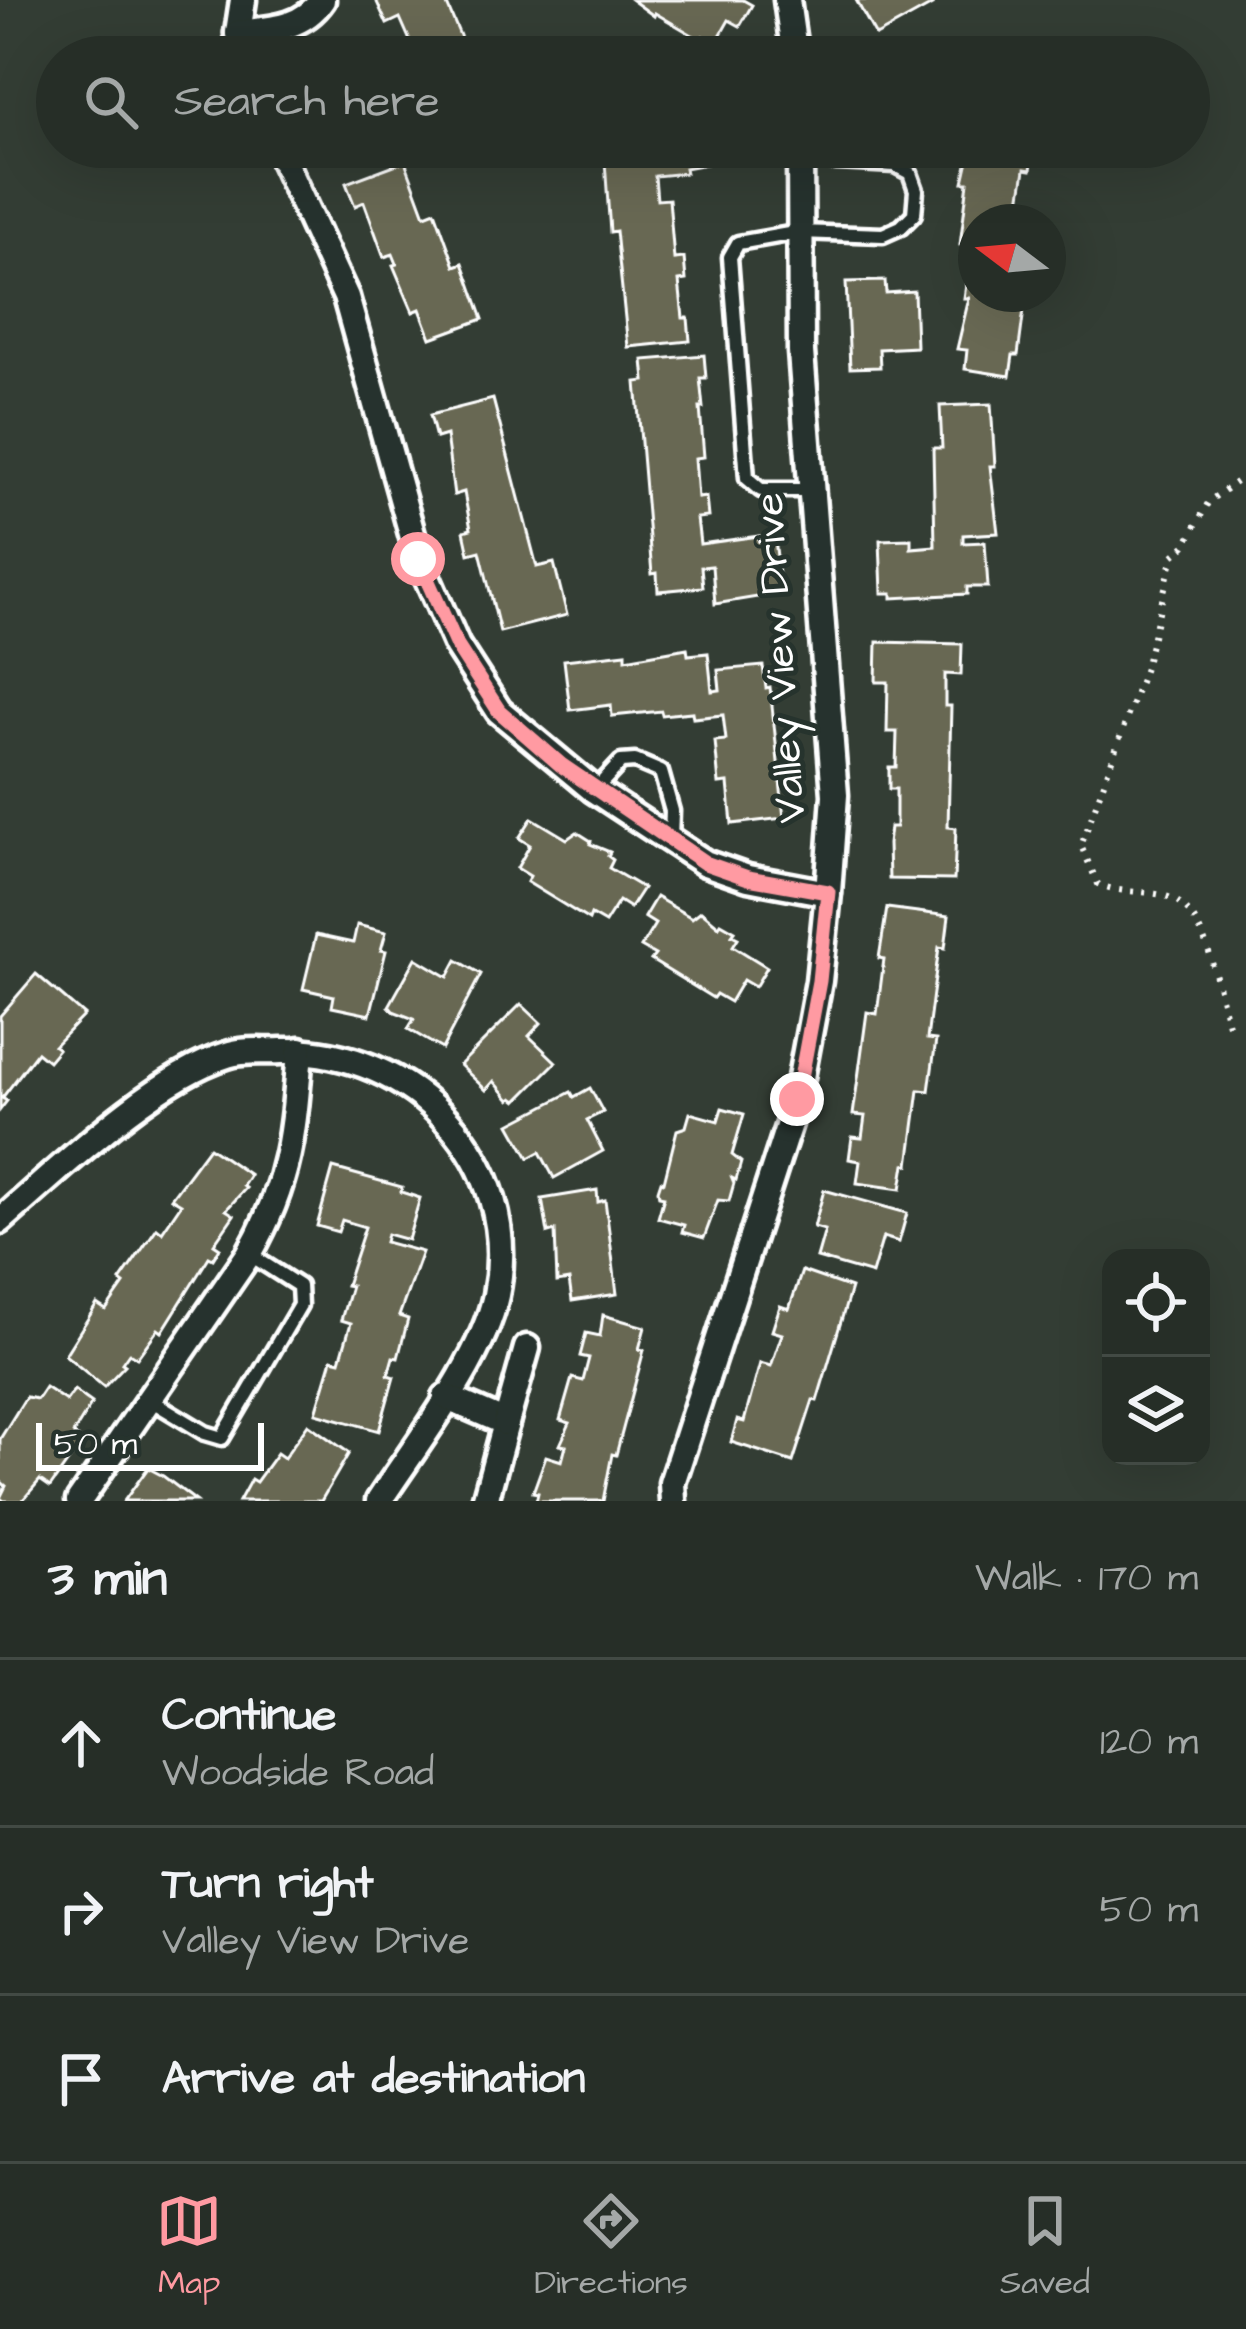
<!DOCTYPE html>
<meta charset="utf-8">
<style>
:root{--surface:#262e27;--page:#2e362f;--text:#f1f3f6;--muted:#a4a8a7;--line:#424a44;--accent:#ff9aa2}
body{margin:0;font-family:"Architects Daughter",sans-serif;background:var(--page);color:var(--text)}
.controls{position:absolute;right:36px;bottom:36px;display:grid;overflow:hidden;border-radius:24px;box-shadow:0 12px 48px #0002}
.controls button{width:108px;height:108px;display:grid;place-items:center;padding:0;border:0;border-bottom:3px solid var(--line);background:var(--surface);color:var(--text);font:60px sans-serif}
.compass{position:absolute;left:958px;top:204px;width:108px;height:108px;border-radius:50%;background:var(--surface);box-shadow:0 12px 48px #0002;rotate:286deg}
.scale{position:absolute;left:36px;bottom:30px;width:228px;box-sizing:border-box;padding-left:12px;border:6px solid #fff;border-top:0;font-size:33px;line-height:42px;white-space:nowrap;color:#fff;-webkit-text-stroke:9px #26332d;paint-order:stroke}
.stop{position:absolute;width:36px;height:36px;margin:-27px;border:9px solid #ff9aa2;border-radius:50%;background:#fff}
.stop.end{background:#ff9aa2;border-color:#fff;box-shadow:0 3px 12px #0008}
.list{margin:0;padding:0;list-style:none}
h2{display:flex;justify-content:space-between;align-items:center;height:156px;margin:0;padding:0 48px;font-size:51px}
h2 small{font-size:39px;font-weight:400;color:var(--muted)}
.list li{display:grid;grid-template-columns:78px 1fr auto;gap:36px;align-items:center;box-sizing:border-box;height:168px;padding:0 48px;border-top:3px solid var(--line)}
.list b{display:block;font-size:45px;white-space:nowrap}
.list p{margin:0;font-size:39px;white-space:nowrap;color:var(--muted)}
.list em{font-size:39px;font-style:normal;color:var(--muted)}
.icon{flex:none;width:66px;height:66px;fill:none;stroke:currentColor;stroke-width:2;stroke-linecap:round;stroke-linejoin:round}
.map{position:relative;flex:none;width:1246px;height:1501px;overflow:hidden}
.search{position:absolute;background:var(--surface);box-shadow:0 12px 48px #0002;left:36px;right:36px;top:36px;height:132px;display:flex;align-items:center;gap:30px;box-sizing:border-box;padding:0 42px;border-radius:66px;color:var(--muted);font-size:45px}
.sheet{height:660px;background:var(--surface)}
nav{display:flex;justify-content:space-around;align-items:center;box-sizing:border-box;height:168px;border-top:3px solid var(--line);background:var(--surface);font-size:33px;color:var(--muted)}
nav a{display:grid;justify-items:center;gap:6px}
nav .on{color:var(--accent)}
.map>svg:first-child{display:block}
</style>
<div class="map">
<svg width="1246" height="1501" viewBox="0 0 1246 1501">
<rect width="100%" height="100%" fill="#333d34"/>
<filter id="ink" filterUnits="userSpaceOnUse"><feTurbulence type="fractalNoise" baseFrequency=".00833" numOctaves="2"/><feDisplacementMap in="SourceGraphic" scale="24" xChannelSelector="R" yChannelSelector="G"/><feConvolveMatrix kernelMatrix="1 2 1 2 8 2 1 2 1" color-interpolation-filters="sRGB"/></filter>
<g filter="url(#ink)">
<g fill="#676752" stroke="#fff" stroke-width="3">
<path d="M376,0H445L469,57H378L411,43L400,18L387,24Z"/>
<path d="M632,0H743L752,5L740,26L729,20L716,43L703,36L701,40L655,13L654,16Z"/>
<path d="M856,0H929L932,5L876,36Z"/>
<path d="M323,147H359L328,160Z"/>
<path d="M604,147H650L651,153L659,152L658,147H742L743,157L685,168L686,173L655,176L657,200L669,199L674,259L684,258L686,280L679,281L683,318H688L690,341L628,347L616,231L610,232Z"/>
<path d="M971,147H1034L1031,170L1025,169L1020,202L1036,205L1033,222H976V247L960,245L968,182H963Z"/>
<path d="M405,161L425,215L435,211L455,266L463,263L483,319L431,338L420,309L413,312L393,265L397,264L393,254L384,257L364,202L355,206L346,183Z"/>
<path d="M969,265L976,266V294H1026L1018,355H1013L1010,376L965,369L967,350L957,349L969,298H964Z"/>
<path d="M885,281L886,293L914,291L916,347L879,349L880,367L850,368L846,282Z"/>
<path d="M704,355L706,378H700L703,408H700L704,457L695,458L698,498L706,497L708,517L697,518L700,544L759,536V541L775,539L781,593L715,604L712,566L701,567L703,587L658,591L657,573L652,574L636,382L645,381L643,360Z"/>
<path d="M493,399L537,567L554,563L567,615L500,632L480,551L469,554L464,531L471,529L466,503L464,492L454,495L446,435L436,438L430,415Z"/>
<path d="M991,404L995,466H990L998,533L963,535V543L985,542L988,587H967V594L892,598V593H882L880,540L911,539V548L935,546L933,448H942L940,406Z"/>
<path d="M877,642L962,644L961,675L945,674V706H951L948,827L956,828L954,880L889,879L888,844L890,827H896V789H889V767H896L897,732H887L888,682H876Z"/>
<path d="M687,648L688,655L708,653L712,691L720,690L718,670L763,666L766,688L770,687L784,818L732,824L728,783L719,784L715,741L726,740L723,715L693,718L692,712L662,715L661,711L612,716L611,705L570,710L564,660L626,653V659Z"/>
<path d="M532,818L567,839L577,832L591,841L590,844L610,852L608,856L613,860L609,868L643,888L630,908L619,901L605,923L591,915L589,920L527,882L530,876L517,868L530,845L519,838Z"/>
<path d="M656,897L692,918L701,911L719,926L721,923L735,931L732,935L738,938L733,946L767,967L755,987L743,980L730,1002L716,994L713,998L651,960L655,955L641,947L655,924L644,917Z"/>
<path d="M887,908L949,916L945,948L939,947L927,1039L936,1040L929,1091L919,1090L909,1165L905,1164L901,1189L857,1183L860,1161L849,1159L852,1137L862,1138L865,1116L853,1115L867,1012L877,1014L884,959L879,958Z"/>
<path d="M357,925L386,932L381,950L386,951L370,1015L332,1007L334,996L303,989L316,935L353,943Z"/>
<path d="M416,958L448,977L457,960L481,974L442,1049L408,1029L414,1019L393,1011L389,1006Z"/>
<path d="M36,974L84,1015L54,1046L58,1049L48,1061L37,1052L2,1098L7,1101L0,1110V1016Z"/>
<path d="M521,1004L541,1023L529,1036L556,1062L517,1101L513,1098L510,1100L494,1081L486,1090L460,1065Z"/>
<path d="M590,1088L603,1112L587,1120L603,1151L554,1178L540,1152L529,1158L510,1124L571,1092L574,1097Z"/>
<path d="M722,1108L744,1114L732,1155L741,1162L736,1180L732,1178L734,1183L729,1201L718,1200L704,1238L682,1232L684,1225L658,1218L664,1197L659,1196L658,1190L661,1181L664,1182L677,1130L686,1127L690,1113L718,1121Z"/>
<path d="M209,1147L250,1175L243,1186L246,1188L226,1210L234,1215L214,1244L220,1248L213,1259L209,1257L162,1332L158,1329L137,1358L129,1353L122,1363L125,1365L104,1387L65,1355L97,1304L106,1310L124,1284L120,1281L157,1228L162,1232L181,1204L171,1198Z"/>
<path d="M333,1168L402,1187L401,1192L420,1198L408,1240L387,1234L385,1242L422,1252L399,1316L408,1319L398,1358L393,1357L388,1375L394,1377L379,1431L316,1413L332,1359L340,1361L351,1323L341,1320L351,1286L346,1285L365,1227L342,1220L338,1232L317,1226Z"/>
<path d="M597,1190L598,1202L605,1200L617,1294L572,1301L569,1280L557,1282L555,1231L548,1233L542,1199Z"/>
<path d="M824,1190L907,1213L899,1242L883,1237L872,1274L817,1258L825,1230L814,1227Z"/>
<path d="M802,1271L851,1288L817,1401L813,1400L793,1462L731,1442L737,1420L744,1422L760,1363L771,1366L782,1334L772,1331L780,1306L789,1309Z"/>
<path d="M603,1315L645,1327L639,1349L644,1350L616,1455L612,1454L603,1501H536L538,1493L533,1492L546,1456L562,1461L566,1446L560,1445L570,1423L560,1420L572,1378L583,1381L589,1358L580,1356L586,1333L600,1336Z"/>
<path d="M45,1387L66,1401L74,1390L92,1403L73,1434L83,1441L50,1487L40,1480L22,1501H4L0,1498L6,1486L0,1481V1439L26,1397L37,1399Z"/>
<path d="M308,1424L349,1453L321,1501H239L251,1479L256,1482L277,1453L284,1458Z"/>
<path d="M148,1468L163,1476L196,1501H124Z"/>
</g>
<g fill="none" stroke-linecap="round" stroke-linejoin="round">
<g stroke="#fff" stroke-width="21">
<g id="service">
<path d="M800,160L895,165L910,173L916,190L914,214L901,227L883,235L800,232L738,243L730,257L747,478L761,490H810"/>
<path d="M595,790L621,762L635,761L661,772L672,811L671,838"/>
<path d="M149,1399L205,1433L222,1438L300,1305L299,1286L249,1254"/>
</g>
</g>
<g stroke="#fff" stroke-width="33">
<g id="minor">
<path d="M243,0L238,33L244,57"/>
<path d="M787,0L795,57"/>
<path d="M238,33C270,29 302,29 322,0"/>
<path d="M277,147L346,297L419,559L457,646L499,711L594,790L705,863L748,878L828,893"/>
<path d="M0,1221C60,1169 153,1078 227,1055C243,1049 264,1052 281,1051C413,1047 523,1162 496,1295C482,1361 416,1444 379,1501"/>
<path d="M446,1397L506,1423L485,1501"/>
<path d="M506,1423L527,1348"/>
<path d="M79,1501L249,1254C290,1182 294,1131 300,1050"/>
<path d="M673,1501L672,1483L797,1099L819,981L828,893L835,795L801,352L800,147"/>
</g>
</g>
<path stroke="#fff" stroke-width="6" stroke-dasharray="3 9" stroke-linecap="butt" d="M1228,1024C1217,989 1208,913 1171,898C1150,889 1122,895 1098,884L1081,846L1145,668L1173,556L1185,546L1209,501L1246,475"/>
<use href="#service" stroke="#26332d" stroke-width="12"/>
<use href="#minor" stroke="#26332d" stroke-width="24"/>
</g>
</g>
<g fill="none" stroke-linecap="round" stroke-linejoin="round" filter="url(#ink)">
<path stroke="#ff9aa2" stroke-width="15" d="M418,559L457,646L499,711L561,765L705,863L748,878L828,892L819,981L797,1099"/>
</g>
<g text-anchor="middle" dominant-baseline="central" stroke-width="10" stroke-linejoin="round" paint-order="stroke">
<g font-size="42" fill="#fff" stroke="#26332d">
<text transform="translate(781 658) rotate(-94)">Valley View Drive</text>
</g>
</g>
</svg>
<div class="controls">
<button><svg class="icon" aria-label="locate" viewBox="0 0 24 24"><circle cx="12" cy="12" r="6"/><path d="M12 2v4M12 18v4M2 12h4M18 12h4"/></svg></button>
<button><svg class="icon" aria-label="layers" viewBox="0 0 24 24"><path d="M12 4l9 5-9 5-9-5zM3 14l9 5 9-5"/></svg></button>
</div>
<svg class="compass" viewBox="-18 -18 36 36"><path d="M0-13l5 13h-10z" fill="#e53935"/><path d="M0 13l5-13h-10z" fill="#a4a8a7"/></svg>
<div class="scale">50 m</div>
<div class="stop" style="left:418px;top:559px"></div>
<div class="stop end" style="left:797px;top:1099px"></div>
<div class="search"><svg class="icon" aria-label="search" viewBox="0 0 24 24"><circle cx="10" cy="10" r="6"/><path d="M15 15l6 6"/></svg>Search here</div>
</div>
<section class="sheet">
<h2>3 min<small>Walk · 170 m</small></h2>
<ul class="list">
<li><svg class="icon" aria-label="ahead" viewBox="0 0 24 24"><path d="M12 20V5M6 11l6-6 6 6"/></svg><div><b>Continue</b><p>Woodside Road</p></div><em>120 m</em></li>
<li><svg class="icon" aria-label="right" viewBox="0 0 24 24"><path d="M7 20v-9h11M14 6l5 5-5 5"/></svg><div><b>Turn right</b><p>Valley View Drive</p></div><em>50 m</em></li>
<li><svg class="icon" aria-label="arrive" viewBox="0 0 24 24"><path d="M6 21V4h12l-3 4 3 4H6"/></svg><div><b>Arrive at destination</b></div></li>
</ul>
</section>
<nav>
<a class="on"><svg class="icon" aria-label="map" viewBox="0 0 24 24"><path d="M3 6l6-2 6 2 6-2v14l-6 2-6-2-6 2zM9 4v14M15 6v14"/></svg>Map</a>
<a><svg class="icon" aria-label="directions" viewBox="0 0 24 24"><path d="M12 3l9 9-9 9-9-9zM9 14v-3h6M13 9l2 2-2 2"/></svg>Directions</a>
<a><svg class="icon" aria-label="saved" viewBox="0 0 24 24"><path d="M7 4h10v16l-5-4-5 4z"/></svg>Saved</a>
</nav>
